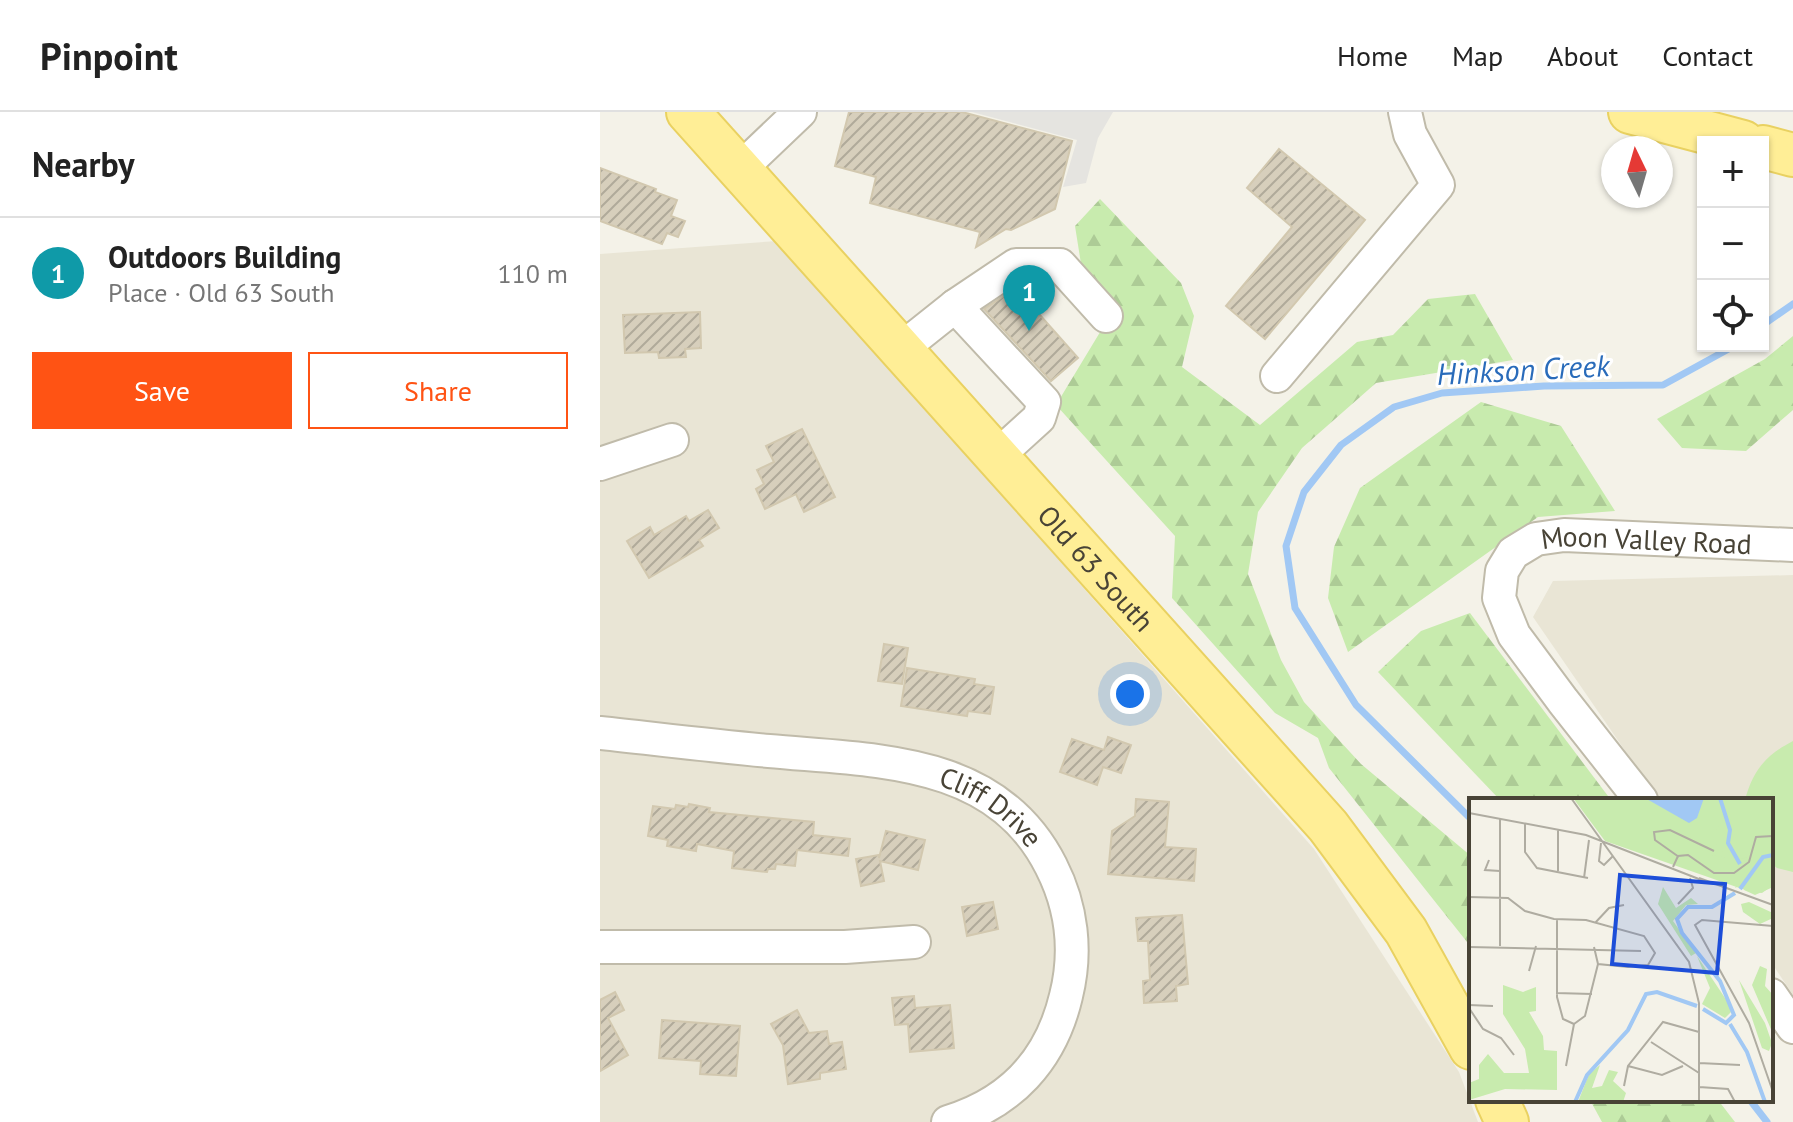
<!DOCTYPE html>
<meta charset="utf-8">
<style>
:root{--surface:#fff;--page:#f6f6f6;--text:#222;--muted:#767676;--line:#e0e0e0;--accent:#ff5314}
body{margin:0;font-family:"PT Sans",sans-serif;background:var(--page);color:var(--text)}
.controls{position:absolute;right:24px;top:24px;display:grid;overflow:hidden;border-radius:0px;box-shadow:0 2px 6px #0004}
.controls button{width:72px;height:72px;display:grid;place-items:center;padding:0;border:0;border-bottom:2px solid var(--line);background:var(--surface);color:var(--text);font:40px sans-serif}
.compass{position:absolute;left:1001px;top:24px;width:72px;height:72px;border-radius:50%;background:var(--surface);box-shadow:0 2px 6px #0004;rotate:355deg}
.you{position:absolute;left:530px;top:582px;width:28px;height:28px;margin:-20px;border:6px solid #fff;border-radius:50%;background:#1a73e8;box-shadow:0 0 0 12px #1a73e833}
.badge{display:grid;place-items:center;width:52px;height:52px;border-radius:50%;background:var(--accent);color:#fff;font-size:26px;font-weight:700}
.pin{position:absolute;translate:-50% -66px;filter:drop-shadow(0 2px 4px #0008)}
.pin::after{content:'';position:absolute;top:42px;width:28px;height:24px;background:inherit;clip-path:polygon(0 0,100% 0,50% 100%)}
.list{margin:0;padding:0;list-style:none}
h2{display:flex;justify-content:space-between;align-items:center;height:104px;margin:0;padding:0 32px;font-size:34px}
h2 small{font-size:26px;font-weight:400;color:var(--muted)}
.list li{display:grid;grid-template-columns:52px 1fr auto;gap:24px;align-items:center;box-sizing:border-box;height:112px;padding:0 32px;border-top:2px solid var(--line)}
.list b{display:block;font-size:30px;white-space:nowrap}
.list p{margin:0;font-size:26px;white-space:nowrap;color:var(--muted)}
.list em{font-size:26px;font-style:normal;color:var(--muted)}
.actions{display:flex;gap:16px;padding:24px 32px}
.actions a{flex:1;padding:18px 0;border:2px solid var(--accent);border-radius:0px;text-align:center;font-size:28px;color:var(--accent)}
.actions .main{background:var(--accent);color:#fff}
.icon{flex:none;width:44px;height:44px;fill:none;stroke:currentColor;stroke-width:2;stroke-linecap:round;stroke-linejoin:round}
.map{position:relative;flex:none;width:1193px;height:1010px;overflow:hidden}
header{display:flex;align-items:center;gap:48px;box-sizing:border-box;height:112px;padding:0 40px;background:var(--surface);border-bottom:2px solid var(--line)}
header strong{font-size:38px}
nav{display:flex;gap:44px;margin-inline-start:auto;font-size:28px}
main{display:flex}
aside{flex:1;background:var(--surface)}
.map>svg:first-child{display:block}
</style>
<header>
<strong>Pinpoint</strong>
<nav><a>Home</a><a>Map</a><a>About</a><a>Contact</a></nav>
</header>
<main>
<aside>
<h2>Nearby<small></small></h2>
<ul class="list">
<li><span class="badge" style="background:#0f9aa8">1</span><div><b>Outdoors Building</b><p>Place · Old 63 South</p></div><em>110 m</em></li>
</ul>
<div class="actions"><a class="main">Save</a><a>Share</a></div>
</aside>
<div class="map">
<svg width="1193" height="1010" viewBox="0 0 1193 1010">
<defs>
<pattern id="forest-firs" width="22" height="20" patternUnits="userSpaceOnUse" patternTransform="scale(2)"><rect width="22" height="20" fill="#c8ebae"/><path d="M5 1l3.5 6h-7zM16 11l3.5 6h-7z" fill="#adcb96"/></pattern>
<pattern id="building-hatch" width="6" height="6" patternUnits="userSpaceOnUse" patternTransform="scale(2)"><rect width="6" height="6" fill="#d7cfbc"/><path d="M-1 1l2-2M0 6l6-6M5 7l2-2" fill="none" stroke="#b0aa9a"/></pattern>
</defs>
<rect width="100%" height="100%" fill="#f4f2e8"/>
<g fill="#e9e5d5">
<path d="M177,129L714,737L859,960L878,1010H0V142Z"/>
<path d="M1193,463V883L1171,850V688H1059L933,505L953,469Z"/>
</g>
<path fill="#c8ebae" d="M1193,629V760L1177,756L1171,751V688H1145C1153,658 1166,643 1193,629Z"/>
<g fill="url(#forest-firs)">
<path d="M500,87L581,171L594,204L582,255L660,313L757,230L793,223L828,187L875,182L913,248L776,271L702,336L658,400L648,462L681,548L704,590L761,652L871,744V835L729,656L718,626L675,601L572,486L575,424L456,293L514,197L482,158L475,114Z"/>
<path d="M1193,224V298L1146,339L1082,336L1057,307L1165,247Z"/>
<path d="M881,290L961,314L1015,399L938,405L748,540L728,486L734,435L760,376Z"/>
<path d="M870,501L1011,688H900L778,560L821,519Z"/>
<path d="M990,988H1118L1135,1010H1002Z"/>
</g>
<path fill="#e5e4e0" d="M372,0H513L498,26L486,71L463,75L477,28Z"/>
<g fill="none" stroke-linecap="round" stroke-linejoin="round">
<g stroke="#a1c8f4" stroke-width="7">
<path d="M1163,213L1193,192"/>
<path d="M871,707L756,593L695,496L686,434L704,380L741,333L794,295L842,281L944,274L1063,273L1134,234"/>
<path d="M1150,988L1167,1010"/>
</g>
</g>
<g fill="url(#building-hatch)" stroke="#d2c8af" stroke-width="2">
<path d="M249,0H362L472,29L455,97L411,118L406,117L376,135L380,120L270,91L276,65L235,54Z"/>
<path d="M679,37L765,108L665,227L626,194L692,115L647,76Z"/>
<path d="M0,56L56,77L55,80L77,88L71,104L85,109L78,125L67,121L62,132L0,109Z"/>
<path d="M416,176L478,246L451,269L384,197Z"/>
<path d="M100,200L101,236L85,237L86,245L59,246L58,240L25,241L23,203Z"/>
<path d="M202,317L235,385L204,400L196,382L165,397L156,377L164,372L157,358L174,350L166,334Z"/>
<path d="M108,398L119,416L99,428L103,434L49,466L27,429L50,415L54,423L86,404L89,409Z"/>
<path d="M284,532L308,536L302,572L278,569Z"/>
<path d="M307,556L375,567L374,572L394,575L390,602L368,599L367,604L301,594Z"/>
<path d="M508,625L531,633L521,661L503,655L497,673L460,660L472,627L504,638Z"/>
<path d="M536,687L569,690L565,735L596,737L594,769L508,762L512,719L535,704Z"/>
<path d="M89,692L110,696L109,700L214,710L213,723L250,727L248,744L197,738L195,754L176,752L175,757H168L167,760L132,756L134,739L97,732L96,739L67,734L68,728L48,724L53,694L75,697L76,693L88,695Z"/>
<path d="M286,719L325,728L318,758L280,749L284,769L261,774L256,747L279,743V746Z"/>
<path d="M393,790L398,817L367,824L362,795Z"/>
<path d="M582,803L588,872L576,874L577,889L544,891L543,869L550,868L548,829H538L536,806Z"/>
<path d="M15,880L24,898L8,906L28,943L0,959V888Z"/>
<path d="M314,884L315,896L350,893L354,936L310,940L308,912L295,913L292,886Z"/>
<path d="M197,898L209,921L227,919L229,932L242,930L246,957L220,961V967L188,972L183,933L171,912Z"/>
<path d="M62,908L140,914L136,964L100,962L101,949L59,946Z"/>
</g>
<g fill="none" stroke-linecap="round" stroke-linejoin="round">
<g stroke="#c0bbaa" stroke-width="36">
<g id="minor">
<path d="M140,57L200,0"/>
<path d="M355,194L444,290L439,306L397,344"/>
<path d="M301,237L355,194L416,153H460L506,204"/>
<path d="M677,264L838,73L810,22L805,0"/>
<path d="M0,352L72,328"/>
<path id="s1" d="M0,621C56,627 113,634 169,639C276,649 396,645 451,754C472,795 477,840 466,884C451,948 411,991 348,1010"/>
<path id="s2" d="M1041,688L963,589L914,523L899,486L902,459L913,441L936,427L964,423L1193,433"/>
<path d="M0,835H245L314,830"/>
<path d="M1171,883L1193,915"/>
</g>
</g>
<g stroke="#e9d161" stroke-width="46">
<g id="major">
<path id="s3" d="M88,0L728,714L806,819L871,936"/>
<path d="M1030,0L1143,30"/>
<path d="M1163,35L1193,43"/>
<path d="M897,988L907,1010"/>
</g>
</g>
<use href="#minor" stroke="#fff" stroke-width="32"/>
<use href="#major" stroke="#ffee96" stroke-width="42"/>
</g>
<g text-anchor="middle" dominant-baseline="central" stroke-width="6" stroke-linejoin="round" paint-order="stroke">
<g font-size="28" fill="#484336" stroke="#fff">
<text stroke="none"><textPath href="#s2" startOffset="434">Moon Valley Road</textPath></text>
<text stroke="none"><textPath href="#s3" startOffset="612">Old 63 South</textPath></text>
<text stroke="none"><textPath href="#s1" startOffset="404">Cliff Drive</textPath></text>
</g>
<g font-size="30" font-style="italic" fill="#296bba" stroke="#fff">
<text transform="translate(923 257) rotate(-3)">Hinkson Creek</text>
</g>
</g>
<g transform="translate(869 686)">
<rect width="304" height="304" fill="#f4f2e8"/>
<path d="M104,0H304V87L293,95L279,93L136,43ZM270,182L296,225L303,245L300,253L293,250ZM34,187L54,194L67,189V213L60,214L74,238L75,252L88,253V292L36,291L0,302V285L10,281V267L19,256L35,275H60L56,251L34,216Z" fill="#c8ebae"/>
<path d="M250,0L260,15L272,61L279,59L266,72L258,74L241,57L259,60L242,40L255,20ZM304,48V54L292,57L281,80L295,60L304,59L302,90L286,97L275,92L280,83L266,90L288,52ZM194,89L207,110L222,100L229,106L217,107L204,123L227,155L222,158L189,106ZM280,104L304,115V120L291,126L274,114L272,106ZM228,158L260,206L262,214L256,220L233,206L241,190ZM291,168L298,171L296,188L304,197V236L283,187ZM131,267L123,290L133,288L140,272L149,274L144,283L157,295L154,304H109L120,276Z" fill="#c8ebae"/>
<path d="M176,0H235L228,20L220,25Z" fill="#a1c8f4"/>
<path fill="none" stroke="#a1c8f4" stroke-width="4" d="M251,0L261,32L259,45L271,66M271,91L294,59L304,57M234,211L257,225L265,217L251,183L213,135L208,121L219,109H243L266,95M261,226L278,254L296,304M106,304L118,277L159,232L177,196L188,194L228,208"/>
<path fill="none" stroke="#afaca1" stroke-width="2" d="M102,0L220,164L230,205V304M0,15L117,37L235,83M56,26V54L68,70L119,80M89,32V73M132,45L130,63L135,67L144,58M210,59L186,42L185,34L201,32L245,53M20,62L16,72L31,73M204,69L209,58L219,57L245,75H265L280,64L287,39L304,38M115,80L120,42M230,80L304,107M0,99L39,100L56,113L85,121L117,122L175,138L186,155L179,167L159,169L129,166L125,149M209,106L224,90L221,80M88,121V199L94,221L105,226M126,125L140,110L155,107M304,128L233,122L226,127L280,225L304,294M31,148V21M0,149L172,153M60,173L67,148M87,195L123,196M0,207L24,208M0,210L14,231L32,240L45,257M105,226L116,218L129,166M182,244L230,275M230,265L271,267M97,268L105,226M159,268L193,277L214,268M155,288L159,268L194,224L230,234M230,289L259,291L266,304"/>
<path fill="#1d4ed8" fill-opacity="0.15" stroke="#1d4ed8" stroke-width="4" d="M151,77L256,86L248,175L143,166Z"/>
<rect width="304" height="304" fill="none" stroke="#484336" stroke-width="4"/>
</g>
</svg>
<div class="controls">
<button>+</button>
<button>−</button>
<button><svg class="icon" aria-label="locate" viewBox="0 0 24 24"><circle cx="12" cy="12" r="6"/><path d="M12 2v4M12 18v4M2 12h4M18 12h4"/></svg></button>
</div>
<svg class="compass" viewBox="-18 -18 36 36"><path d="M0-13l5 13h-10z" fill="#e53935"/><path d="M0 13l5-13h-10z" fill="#767676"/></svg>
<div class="you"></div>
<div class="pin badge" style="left:429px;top:219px;background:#0f9aa8">1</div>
</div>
</main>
